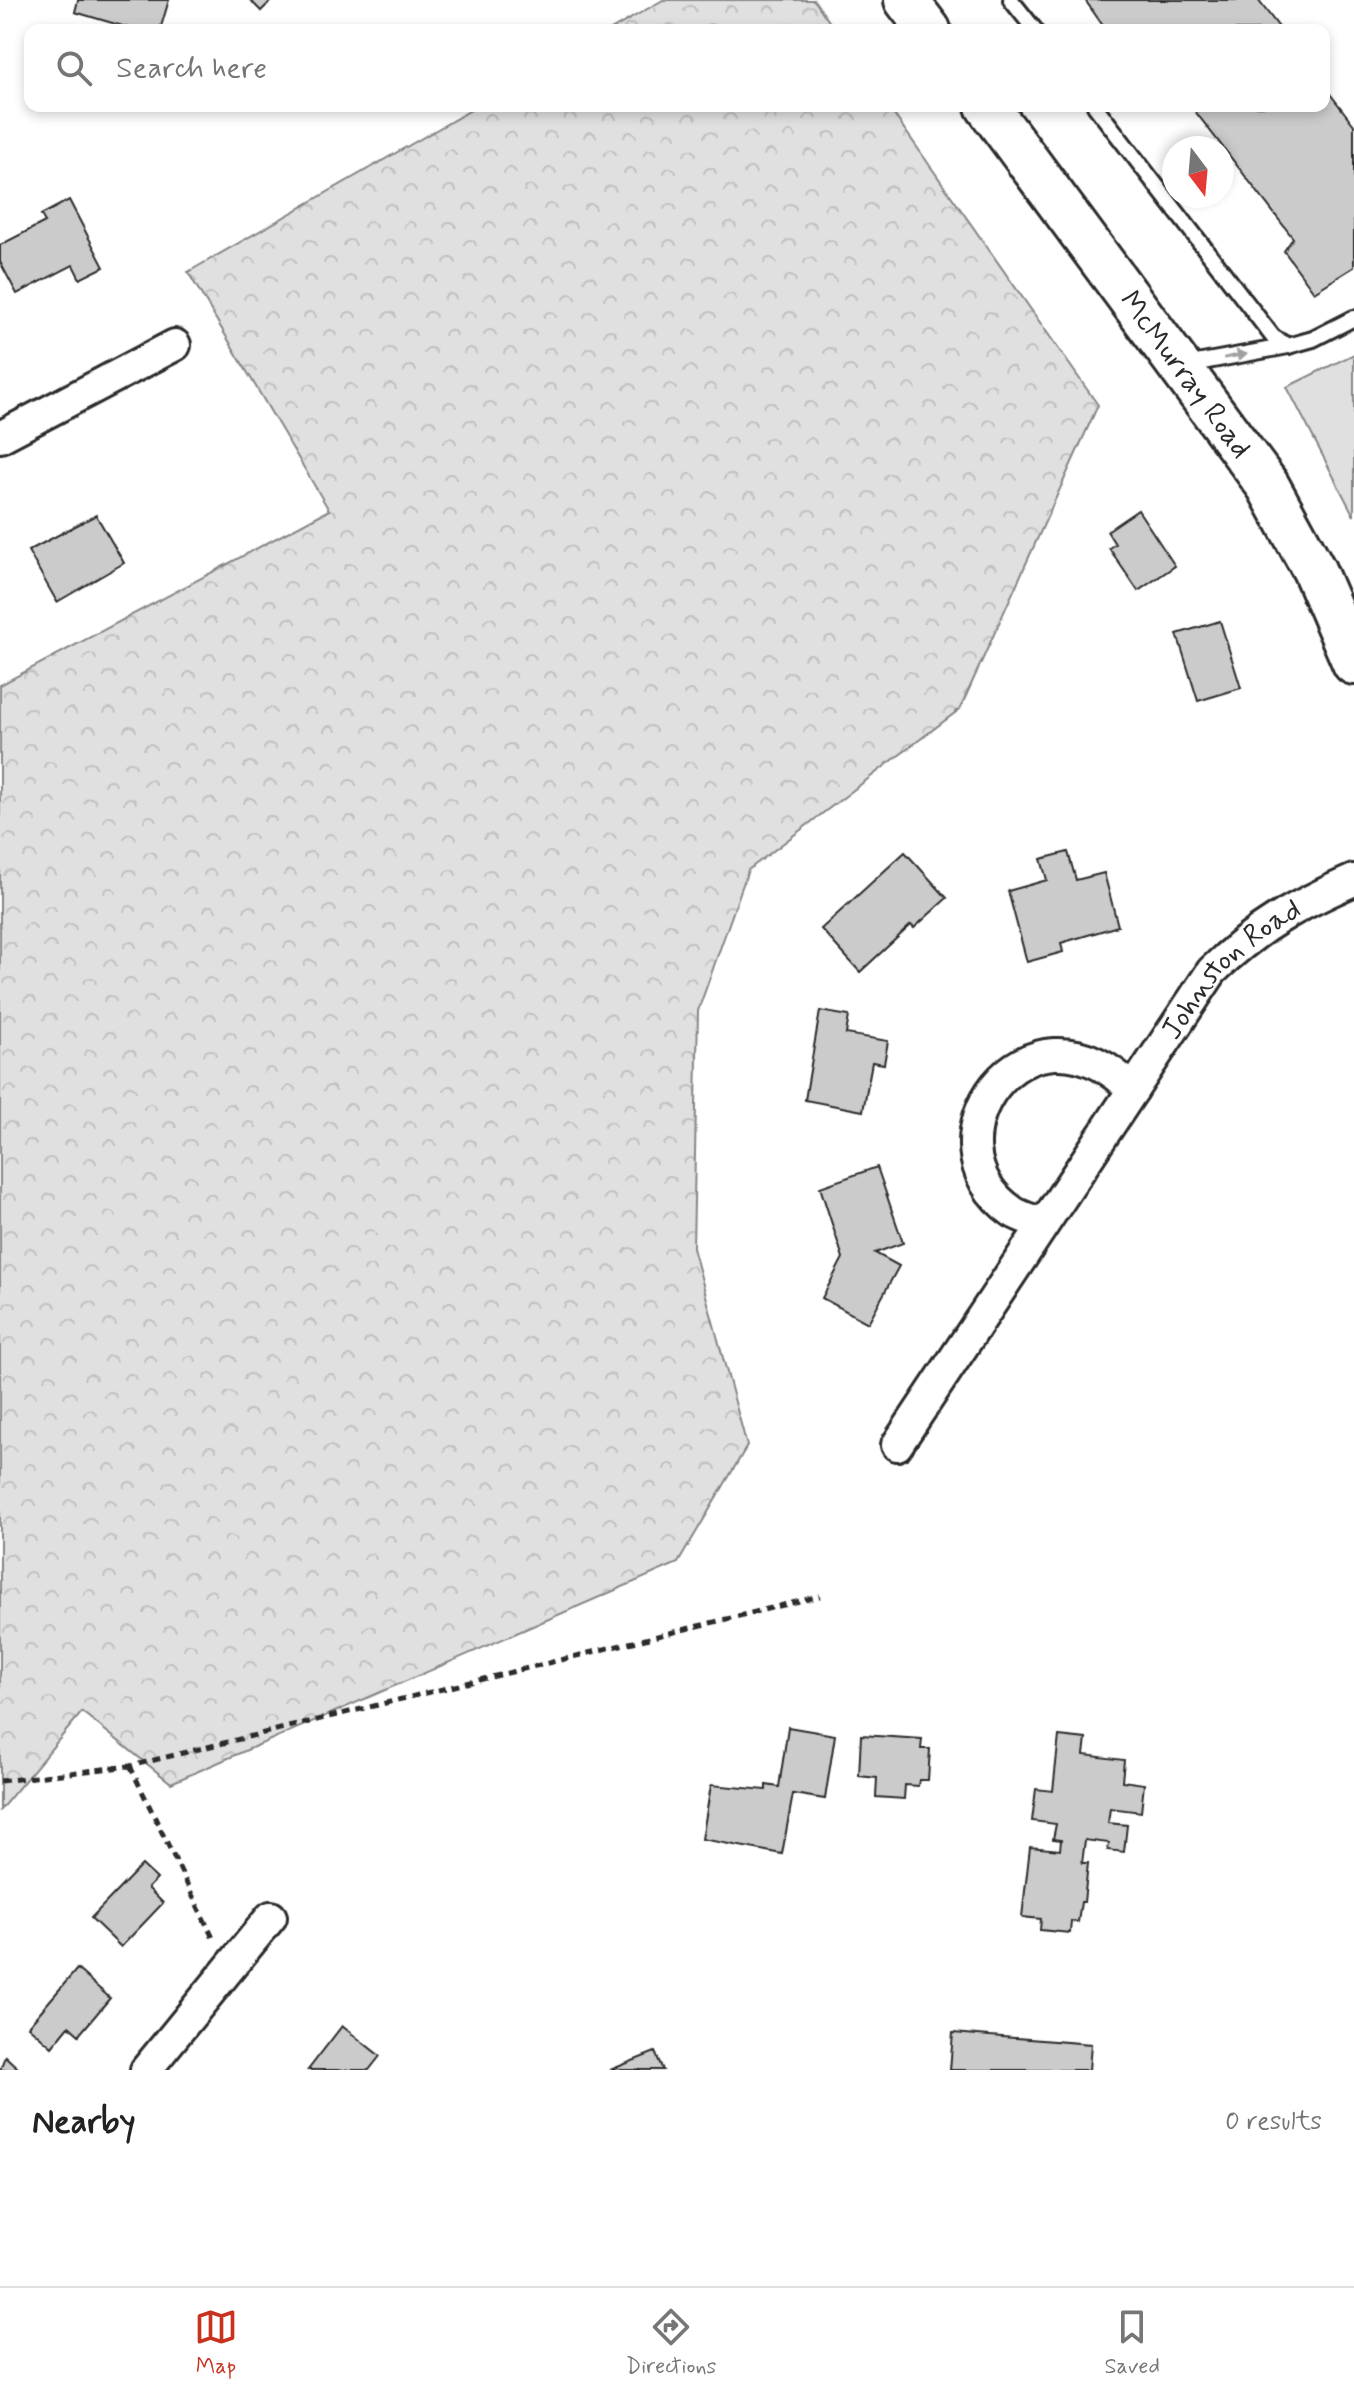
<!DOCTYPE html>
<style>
:root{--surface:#fff;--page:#f2f2f2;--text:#222;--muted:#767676;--line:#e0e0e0;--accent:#c8321e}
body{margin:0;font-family:Mynerve,sans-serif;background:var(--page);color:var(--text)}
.compass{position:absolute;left:1162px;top:136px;width:72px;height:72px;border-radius:50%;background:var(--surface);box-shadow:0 4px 12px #0003;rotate:164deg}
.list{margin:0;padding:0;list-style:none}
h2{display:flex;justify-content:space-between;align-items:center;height:104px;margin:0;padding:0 32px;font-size:34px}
h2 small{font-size:26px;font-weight:400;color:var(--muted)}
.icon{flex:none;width:44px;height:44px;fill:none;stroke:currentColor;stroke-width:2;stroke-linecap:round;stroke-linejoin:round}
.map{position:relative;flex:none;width:1354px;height:2070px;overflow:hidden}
.search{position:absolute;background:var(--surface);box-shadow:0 4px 12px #0003;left:24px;right:24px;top:24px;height:88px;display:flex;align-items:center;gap:20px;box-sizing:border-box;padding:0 28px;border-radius:16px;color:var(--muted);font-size:30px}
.sheet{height:216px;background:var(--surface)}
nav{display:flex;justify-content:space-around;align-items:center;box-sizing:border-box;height:112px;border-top:2px solid var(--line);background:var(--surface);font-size:22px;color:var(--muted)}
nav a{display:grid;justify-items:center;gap:4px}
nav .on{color:var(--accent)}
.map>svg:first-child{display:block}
</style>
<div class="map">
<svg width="1354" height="2070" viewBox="0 0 1354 2070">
<defs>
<pattern id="forest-crowns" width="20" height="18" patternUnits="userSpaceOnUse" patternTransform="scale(2)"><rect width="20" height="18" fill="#e0e0e0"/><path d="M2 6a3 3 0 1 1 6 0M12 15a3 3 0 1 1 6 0" fill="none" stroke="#c0c0c0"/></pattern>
</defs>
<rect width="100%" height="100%" fill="#fff"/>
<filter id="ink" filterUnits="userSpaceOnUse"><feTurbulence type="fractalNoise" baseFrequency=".0125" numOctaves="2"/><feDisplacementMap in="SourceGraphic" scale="16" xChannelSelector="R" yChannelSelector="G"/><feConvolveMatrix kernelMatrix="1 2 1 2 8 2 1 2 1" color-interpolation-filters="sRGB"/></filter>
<g filter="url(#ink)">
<g fill="url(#forest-crowns)" stroke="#868686" stroke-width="2">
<path d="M663,0H814L835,30H611Z"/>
<path d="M478,106H888L1098,405L960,709L748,870L698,1011L693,1248L747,1446L678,1563L171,1783L82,1712L0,1810V685L329,510L188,272Z"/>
</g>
<path fill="#e0e0e0" stroke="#868686" stroke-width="2" d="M1354,354V516L1287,387Z"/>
<g fill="#cbcbcb" stroke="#2b2b2b" stroke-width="2">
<path d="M78,0H169L160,30H136L75,12Z"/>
<path d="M250,0H272L261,11Z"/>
<path d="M1085,0H1258L1281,30H1106Z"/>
<path d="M1324,86L1354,125V267L1314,292L1284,251L1293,238L1191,106H1324Z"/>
<path d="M69,200L104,267L80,279L73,265L17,294L0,262V245L45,222L41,215Z"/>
<path d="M1138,510L1175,566L1138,591L1109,548L1115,544L1107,531Z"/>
<path d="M96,515L124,563L57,602L28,551Z"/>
<path d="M1220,621L1241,688L1198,701L1177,634Z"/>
<path d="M905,852L947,898L914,928L911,925L860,972L821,929Z"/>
<path d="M1068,852L1076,880L1104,873L1118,926L1061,943L1063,952L1027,962L1008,891L1047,880L1041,859Z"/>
<path d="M820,1011L849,1016L846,1034L888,1041L884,1064L872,1062L863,1111L805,1100Z"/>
<path d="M877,1167L903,1243L875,1253L899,1266L868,1323L822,1298L843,1258L820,1187Z"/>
<path d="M788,1727L835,1735L825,1799L793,1794L782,1854L702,1839L711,1785L766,1790V1785L779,1787Z"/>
<path d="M861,1735L922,1739L921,1749H930L928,1780H919L918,1786L905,1785L904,1799L876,1797L877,1778L859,1776Z"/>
<path d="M1059,1736L1086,1739L1084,1755L1124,1760L1122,1781L1144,1784L1141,1812L1110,1808L1108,1823L1127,1825L1124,1852L1108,1850L1109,1843L1085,1840L1082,1863H1088L1084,1902H1081L1078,1922L1071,1921L1070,1933L1040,1930L1041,1919L1022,1917L1030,1847L1060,1850L1061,1840L1053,1839L1056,1824L1032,1821L1036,1789L1053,1791Z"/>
<path d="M142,1865L157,1879L148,1888L163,1903L121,1947L91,1918Z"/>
<path d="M77,1969L110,1998L79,2035L69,2026L52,2047L28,2026Z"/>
<path d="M342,2026L380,2056L369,2070H308Z"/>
<path d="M953,2033L1091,2044L1089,2070H950Z"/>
<path d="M655,2052L663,2070H610Z"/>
<path d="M5,2056L20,2070H0Z"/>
</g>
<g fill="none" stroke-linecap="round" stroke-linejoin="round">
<g stroke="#2b2b2b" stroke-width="20">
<g id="service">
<path d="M1011,0L1035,30"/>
<path d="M1095,106L1273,337L1288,346L1313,339L1354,318"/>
<path d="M1186,365L1288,346"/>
</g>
</g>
<g stroke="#2b2b2b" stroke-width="36">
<g id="minor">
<path d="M0,437L175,345"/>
<path d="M1042,1224C1033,1220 1021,1217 1013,1212C915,1145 1025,982 1133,1090"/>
<path id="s1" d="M897,1445L1212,971C1257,927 1297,905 1354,880"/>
<path d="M146,2070L271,1917"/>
</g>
</g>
<g stroke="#2b2b2b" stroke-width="48">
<g id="secondary">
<path d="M906,0L929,30"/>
<path id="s2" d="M987,106L1268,486L1314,570L1354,663"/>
</g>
</g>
<g stroke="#2b2b2b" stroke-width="5" stroke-dasharray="8 6" stroke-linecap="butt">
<path d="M130,1766L213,1938"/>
<path d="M0,1781L130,1766L820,1596"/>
</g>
<use href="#service" stroke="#fff" stroke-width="14"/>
<use href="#minor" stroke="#fff" stroke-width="30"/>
<use href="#secondary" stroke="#fff" stroke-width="42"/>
</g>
<defs><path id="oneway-solid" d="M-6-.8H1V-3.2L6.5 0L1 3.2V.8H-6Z" transform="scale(2)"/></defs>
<use fill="#a0a0a0" href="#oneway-solid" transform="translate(1235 356) rotate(-11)"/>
</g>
<g text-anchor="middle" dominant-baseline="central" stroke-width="6" stroke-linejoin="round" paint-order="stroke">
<g font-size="30" fill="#2b2b2b" stroke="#fff">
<text stroke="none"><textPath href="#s2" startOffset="334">McMurray Road</textPath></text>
<text stroke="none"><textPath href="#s1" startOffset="584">Johnston Road</textPath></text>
</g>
</g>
</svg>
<svg class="compass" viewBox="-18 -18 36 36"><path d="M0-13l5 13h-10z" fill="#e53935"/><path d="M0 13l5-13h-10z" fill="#767676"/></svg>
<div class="search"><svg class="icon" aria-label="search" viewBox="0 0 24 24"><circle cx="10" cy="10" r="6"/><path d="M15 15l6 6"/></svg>Search here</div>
</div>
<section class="sheet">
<h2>Nearby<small>0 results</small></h2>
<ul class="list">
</ul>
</section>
<nav>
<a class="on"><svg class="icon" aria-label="map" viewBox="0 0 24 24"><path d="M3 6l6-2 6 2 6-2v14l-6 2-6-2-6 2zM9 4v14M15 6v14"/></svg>Map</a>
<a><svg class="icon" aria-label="directions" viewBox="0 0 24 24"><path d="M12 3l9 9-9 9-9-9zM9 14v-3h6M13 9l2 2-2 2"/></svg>Directions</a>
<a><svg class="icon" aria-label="saved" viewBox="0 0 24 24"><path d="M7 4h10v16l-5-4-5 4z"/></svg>Saved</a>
</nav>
